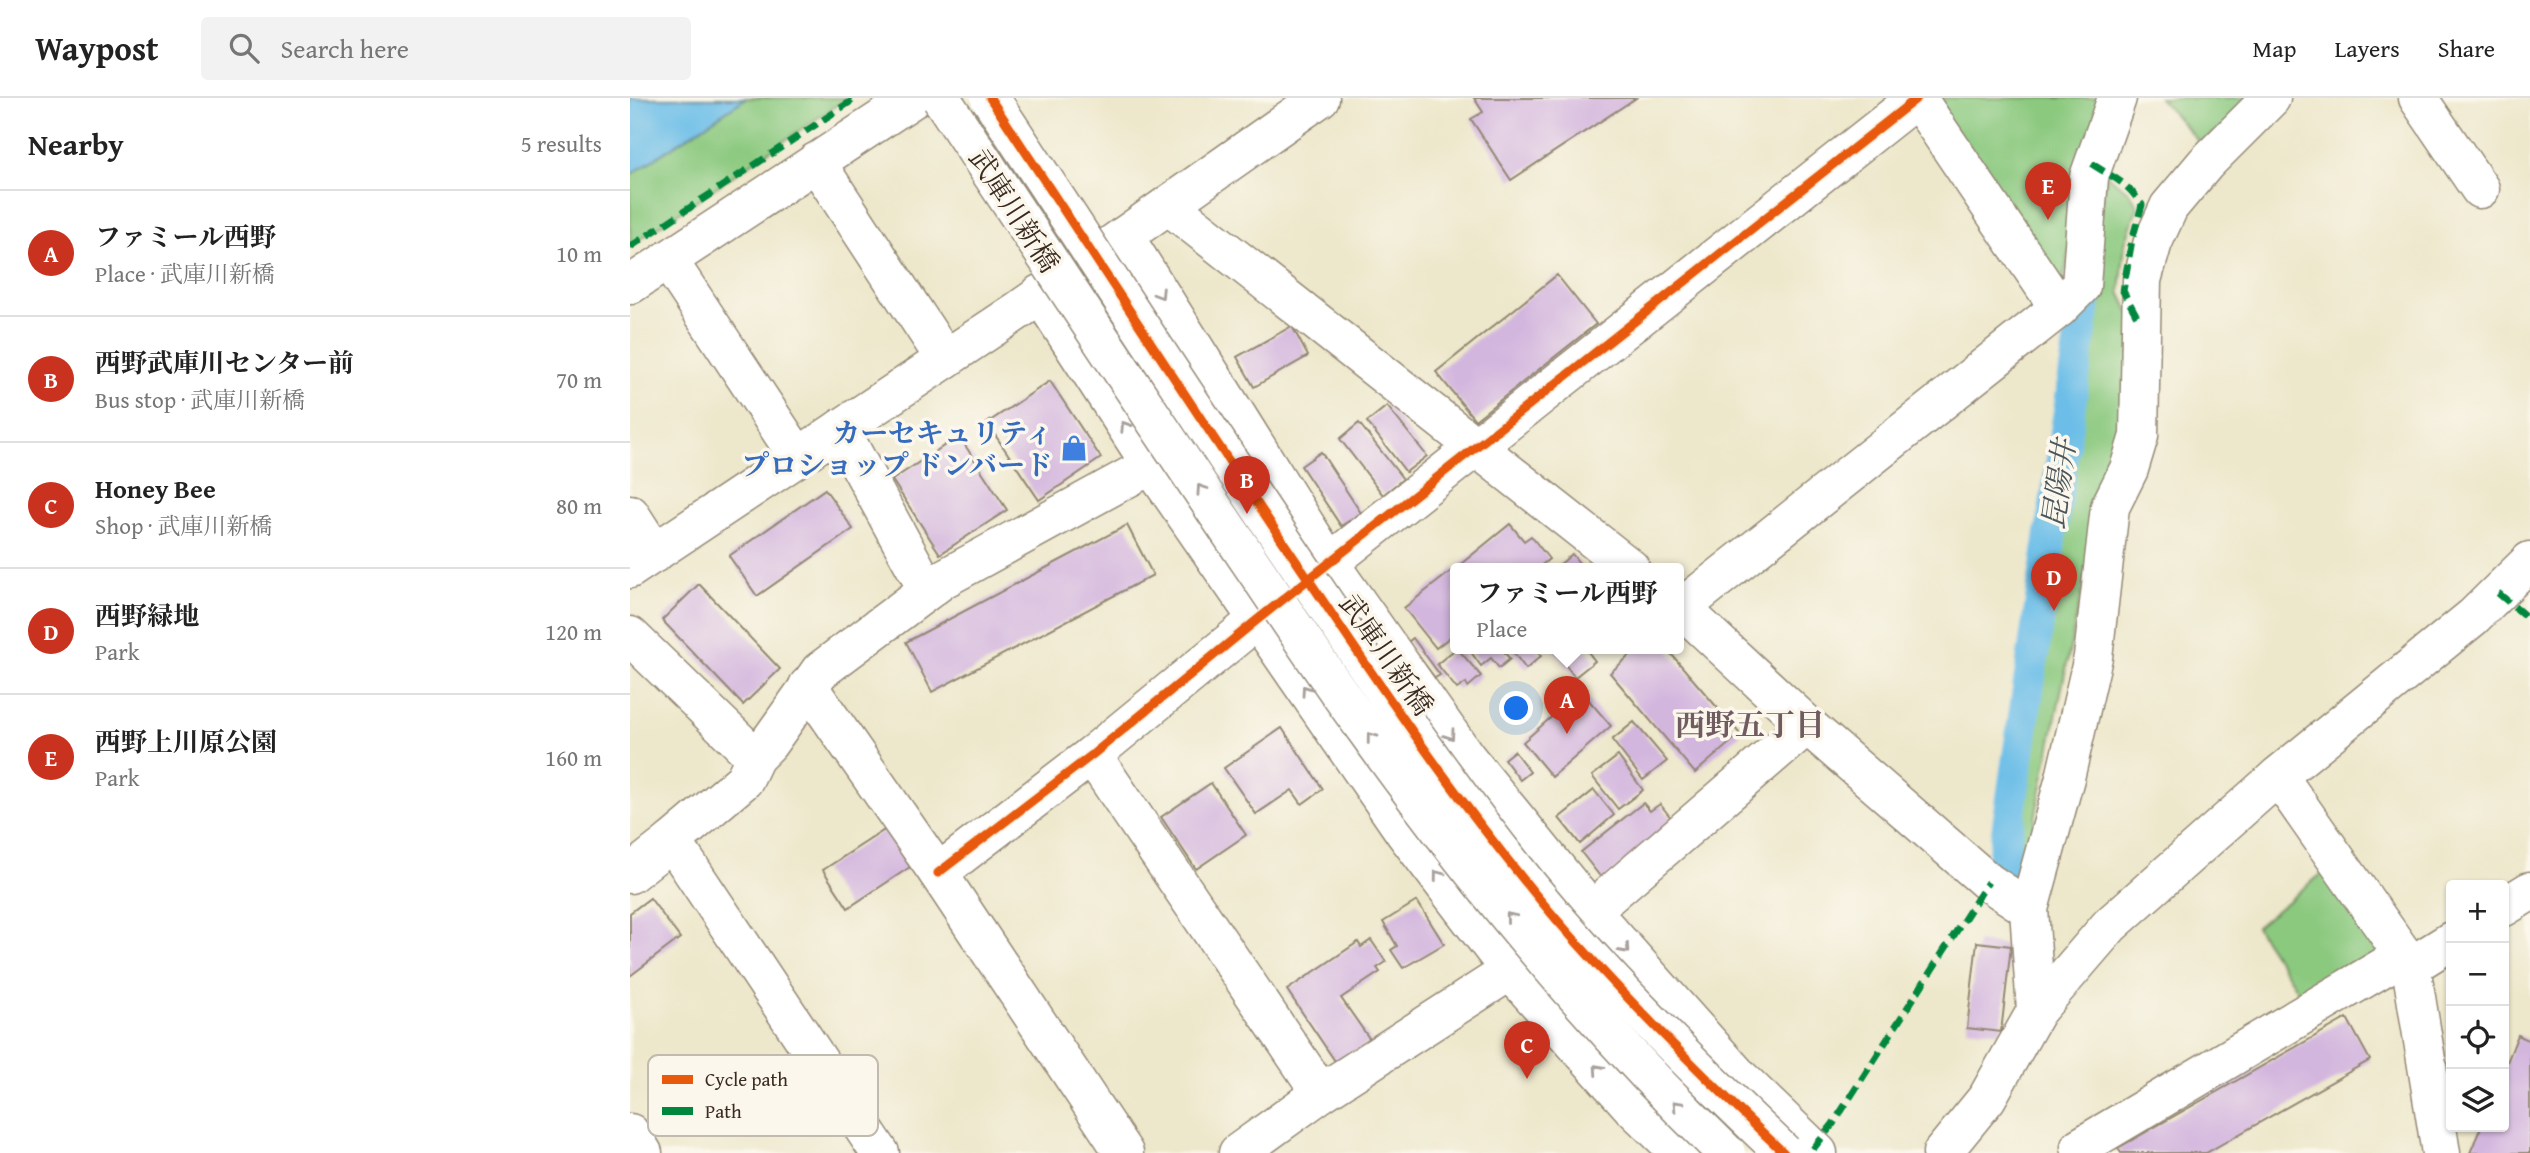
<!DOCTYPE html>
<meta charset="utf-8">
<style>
:root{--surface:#fff;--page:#f2f2f2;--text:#222;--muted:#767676;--line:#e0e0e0;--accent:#c8321e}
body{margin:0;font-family:"Gentium Book Plus","Noto Serif JP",serif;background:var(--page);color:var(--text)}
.controls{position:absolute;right:21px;bottom:21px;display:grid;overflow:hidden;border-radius:7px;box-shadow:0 2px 5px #0004}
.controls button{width:63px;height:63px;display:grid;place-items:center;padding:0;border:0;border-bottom:2px solid var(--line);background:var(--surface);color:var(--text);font:35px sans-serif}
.you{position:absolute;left:887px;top:611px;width:24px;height:24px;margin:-18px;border:5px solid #fff;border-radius:50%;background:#1a73e8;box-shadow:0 0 0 10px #1a73e833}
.badge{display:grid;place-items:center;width:46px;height:46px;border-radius:50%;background:var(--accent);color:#fff;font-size:23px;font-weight:700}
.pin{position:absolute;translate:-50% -58px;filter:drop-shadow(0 2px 4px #0008)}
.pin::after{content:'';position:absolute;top:37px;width:24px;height:21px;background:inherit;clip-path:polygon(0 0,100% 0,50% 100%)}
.popup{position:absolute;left:820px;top:465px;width:234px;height:91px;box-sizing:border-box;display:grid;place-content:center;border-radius:7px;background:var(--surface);filter:drop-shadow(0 2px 5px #0005);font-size:23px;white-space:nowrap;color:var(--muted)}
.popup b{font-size:26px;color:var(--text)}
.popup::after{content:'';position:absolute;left:50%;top:100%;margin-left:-14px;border:14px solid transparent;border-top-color:var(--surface)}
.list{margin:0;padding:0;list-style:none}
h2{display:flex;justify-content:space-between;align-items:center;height:91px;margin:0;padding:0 28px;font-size:30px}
h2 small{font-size:23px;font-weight:400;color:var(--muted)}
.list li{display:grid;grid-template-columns:46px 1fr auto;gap:21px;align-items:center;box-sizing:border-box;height:126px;padding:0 28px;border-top:2px solid var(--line)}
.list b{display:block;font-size:26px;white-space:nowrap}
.list p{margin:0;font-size:23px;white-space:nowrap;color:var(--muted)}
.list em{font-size:23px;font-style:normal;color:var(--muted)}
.icon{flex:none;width:38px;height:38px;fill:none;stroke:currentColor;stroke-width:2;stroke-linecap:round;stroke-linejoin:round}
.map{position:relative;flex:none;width:1900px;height:1055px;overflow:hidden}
header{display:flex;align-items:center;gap:42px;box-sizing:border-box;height:98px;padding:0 35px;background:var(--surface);border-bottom:2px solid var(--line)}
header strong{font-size:33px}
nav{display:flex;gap:38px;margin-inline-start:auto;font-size:24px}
.search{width:490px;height:63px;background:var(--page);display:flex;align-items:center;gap:18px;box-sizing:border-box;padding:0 24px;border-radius:7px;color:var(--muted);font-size:26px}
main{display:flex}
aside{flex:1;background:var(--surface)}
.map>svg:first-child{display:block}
</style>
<header>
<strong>Waypost</strong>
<div class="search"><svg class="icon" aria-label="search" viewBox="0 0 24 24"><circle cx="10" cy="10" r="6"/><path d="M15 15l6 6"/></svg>Search here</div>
<nav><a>Map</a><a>Layers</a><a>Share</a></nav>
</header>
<main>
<aside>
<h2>Nearby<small>5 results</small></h2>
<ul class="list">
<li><span class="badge">A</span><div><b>ファミール西野</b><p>Place · 武庫川新橋</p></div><em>10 m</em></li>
<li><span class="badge">B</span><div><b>西野武庫川センター前</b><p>Bus stop · 武庫川新橋</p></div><em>70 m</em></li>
<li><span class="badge">C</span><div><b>Honey Bee</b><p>Shop · 武庫川新橋</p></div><em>80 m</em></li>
<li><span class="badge">D</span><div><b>西野緑地</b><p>Park</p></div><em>120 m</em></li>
<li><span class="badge">E</span><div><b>西野上川原公園</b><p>Park</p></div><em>160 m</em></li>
</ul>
</aside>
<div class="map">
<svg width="1900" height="1055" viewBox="0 0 1900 1055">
<rect width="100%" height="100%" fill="#fbf7ec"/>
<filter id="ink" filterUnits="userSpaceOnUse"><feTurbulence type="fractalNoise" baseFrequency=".0143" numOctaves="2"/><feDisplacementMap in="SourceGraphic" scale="14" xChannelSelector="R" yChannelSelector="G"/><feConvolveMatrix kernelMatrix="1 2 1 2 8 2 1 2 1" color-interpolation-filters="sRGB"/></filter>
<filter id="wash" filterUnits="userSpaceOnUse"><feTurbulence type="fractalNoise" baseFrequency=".00686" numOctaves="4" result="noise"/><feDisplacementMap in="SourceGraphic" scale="28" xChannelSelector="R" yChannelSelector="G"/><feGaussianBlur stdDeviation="1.57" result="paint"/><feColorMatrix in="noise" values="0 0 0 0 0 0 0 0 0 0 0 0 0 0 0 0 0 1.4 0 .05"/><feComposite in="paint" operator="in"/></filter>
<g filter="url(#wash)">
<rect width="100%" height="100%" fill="#ede7cb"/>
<g fill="#8bc97f" stroke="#637a4e" stroke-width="2">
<path d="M116,0H217L0,148V77Z"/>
<path d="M1303,0H1477L1430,193Z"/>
<path d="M1529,0H1630L1570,45Z"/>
<path d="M1477,77L1499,94L1508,108L1495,145L1490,194L1504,224V329L1472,395L1393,779L1378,784L1364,771C1391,538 1432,307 1477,77Z"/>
<path d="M1699,770L1755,855L1675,904L1626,829Z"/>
</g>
<path fill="#6cbee8" stroke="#547483" stroke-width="2" d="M0,0H116L0,77Z"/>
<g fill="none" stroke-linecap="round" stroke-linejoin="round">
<path stroke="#6cbee8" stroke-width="32" d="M1371,775L1460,171"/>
</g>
<g id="blocks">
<g fill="#d3b6de">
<path d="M844,0H1006L881,82L841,21L853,14Z"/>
<path d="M927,177L966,226L845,322L806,274Z"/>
<path d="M662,228L678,258L624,289L607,259Z"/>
<path d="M420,283L471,360L409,402L357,325Z"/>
<path d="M757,308L797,358L776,374L737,324Z"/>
<path d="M729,325L773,381L753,397L710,341Z"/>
<path d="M329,338L377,412L310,456L262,382Z"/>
<path d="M691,354L731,415L711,428L671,368Z"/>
<path d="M195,391L223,431L127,498L99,458Z"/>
<path d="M880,426L894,443L901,438L919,461L908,470H826Z"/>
<path d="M497,427L523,477L302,594L276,544Z"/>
<path d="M942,456L953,470H926Z"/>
<path d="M825,470V535L806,550L774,510Z"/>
<path d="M69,486L150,571L113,607L32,522Z"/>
<path d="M783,540L810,577L805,580L778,544Z"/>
<path d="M827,550L851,578L838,589L836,585L827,591L807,566Z"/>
<path d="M838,550H871L880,561L869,570L861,560L851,568Z"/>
<path d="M880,550H904L911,558L896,571Z"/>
<path d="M922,550H955L965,563L945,579Z"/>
<path d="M1008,550H1036L1110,636L1065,675L980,575Z"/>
<path d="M951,593L981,628L922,679L893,644Z"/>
<path d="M1004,624L1037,663L1013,682L982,642Z"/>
<path d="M652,630L693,691L672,706L662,692L626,716L594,670Z"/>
<path d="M884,653L900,674L890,682L874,661Z"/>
<path d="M988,658L1013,692L988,711L962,678Z"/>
<path d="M581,685L616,737L566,771L531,719Z"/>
<path d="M964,692L984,717L950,746L929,720Z"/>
<path d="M1013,705L1020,713L1030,706L1045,725L973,782L951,754Z"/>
<path d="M256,731L280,769L218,810L193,772Z"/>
<path d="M20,800L50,840L0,878V815Z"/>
<path d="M787,803L814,846L773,870L761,852L767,848L753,824Z"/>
<path d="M741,842L756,864L747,870L750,874L711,900L741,943L707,966L657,892L728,844L731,849Z"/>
<path d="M1347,844L1381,848L1371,934L1337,930Z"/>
<path d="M1717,920L1740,962L1576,1055H1491L1488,1050Z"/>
<path d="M1888,937L1900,943V1055H1840L1851,1029H1874V972Z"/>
</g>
</g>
</g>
<g filter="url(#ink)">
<use href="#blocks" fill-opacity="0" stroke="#948874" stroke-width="2"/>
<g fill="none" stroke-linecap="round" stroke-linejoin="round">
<g stroke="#948874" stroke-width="41">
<g id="minor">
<path d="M1287,0L1429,210"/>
<path d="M1788,0L1850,91"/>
<path d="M186,64L315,261"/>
<path d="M538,107L1000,470"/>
<path d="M494,138L700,466L836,659L961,813L1109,979L1188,1055"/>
<path d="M38,162L168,359"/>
<path d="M0,187L284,0"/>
<path d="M410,196L521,367L775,735L880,873L1002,1009L1050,1055"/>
<path d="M210,331L297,491"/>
<path d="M0,416L25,455"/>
<path d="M0,471L389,212L690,0"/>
<path d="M1049,508L1177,627L1358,784L1399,811"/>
<path d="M1051,510L1429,210L1451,188L1459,79L1487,0"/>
<path d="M0,538L125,659"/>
<path d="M178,588L308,775L494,1055"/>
<path d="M462,657L691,995"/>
<path d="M1648,678L1781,868L1811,1055"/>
<path d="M308,775L462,657L627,522L1287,0"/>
<path d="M0,776L42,743"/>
<path d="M1874,809L1900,793"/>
<path d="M1781,868L1821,843"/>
<path d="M1406,913L1480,827L1648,678L1843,519L1900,463"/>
<path d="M0,1035L13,1055"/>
<path d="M250,1055L42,743L114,682L125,659L138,646L190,573L313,481L521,367"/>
<path d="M608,1055L691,995L880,873L961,813L1177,627"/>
<path d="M1312,1055L1357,1000L1406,913L1399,811L1435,680L1463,559L1480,409L1499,371L1509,338L1512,182L1523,144L1539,109L1576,65L1641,0"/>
<path d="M1456,1055L1450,1049L1774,857"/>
</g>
</g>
<use href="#minor" stroke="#fff" stroke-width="38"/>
<g stroke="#948874" stroke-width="41" stroke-linecap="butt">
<g id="minor-bridge">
<path d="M311,0C416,158 520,317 627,474C663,527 698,581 736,632C844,782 963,927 1096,1055"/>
<path d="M360,0C469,165 576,331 687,494C762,606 839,719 927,822C998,904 1075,980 1154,1055"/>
</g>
</g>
<use href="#minor-bridge" stroke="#fff" stroke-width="38"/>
<g stroke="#00873e" stroke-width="7" stroke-dasharray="14 7" stroke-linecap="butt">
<path d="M1462,66C1485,81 1496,83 1512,107L1502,142L1493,193L1510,224"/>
<path d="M0,149L226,0"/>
<path d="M1868,495L1900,522"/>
<path d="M1183,1051L1203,1026L1358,784"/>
</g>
<g stroke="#fbf7ec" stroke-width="13">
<g id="cycleway">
<path d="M360,0C469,165 576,331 687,494C762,606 839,719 927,822C998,904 1075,980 1154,1055"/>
<path d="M308,775L462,657L627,522L1287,0"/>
</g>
</g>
<use href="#cycleway" stroke="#e8590c" stroke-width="9"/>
</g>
<defs><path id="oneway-chevron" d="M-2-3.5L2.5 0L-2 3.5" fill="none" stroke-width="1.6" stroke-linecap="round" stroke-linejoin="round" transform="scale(1.75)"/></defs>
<g stroke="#a79f9a">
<use href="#oneway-chevron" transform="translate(530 196) rotate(58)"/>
<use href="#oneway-chevron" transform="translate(495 328) rotate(-123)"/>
<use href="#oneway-chevron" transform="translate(571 391) rotate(-124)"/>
<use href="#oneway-chevron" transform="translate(676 592) rotate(-125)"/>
<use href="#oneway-chevron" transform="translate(820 637) rotate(55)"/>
<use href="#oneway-chevron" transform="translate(741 639) rotate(-127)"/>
<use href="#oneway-chevron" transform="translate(808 777) rotate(-127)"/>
<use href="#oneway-chevron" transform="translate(880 819) rotate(-130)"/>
<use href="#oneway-chevron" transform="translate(995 851) rotate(48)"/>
<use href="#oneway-chevron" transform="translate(968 971) rotate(-132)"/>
<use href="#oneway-chevron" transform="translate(1047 1007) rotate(-133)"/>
</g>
</g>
<defs>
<g id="shop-bare" transform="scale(2.1)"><path d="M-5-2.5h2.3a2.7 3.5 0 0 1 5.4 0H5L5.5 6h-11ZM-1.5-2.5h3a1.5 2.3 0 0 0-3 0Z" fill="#3f7fe0" stroke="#fbf7ec" stroke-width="2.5" paint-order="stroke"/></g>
</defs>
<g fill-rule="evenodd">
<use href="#shop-bare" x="444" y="350"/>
</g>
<g text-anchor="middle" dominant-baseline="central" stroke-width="7" stroke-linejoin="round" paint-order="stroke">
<g font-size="28" fill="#3b2a1e" stroke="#fbf7ec">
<text transform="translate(385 112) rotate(57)">武庫川新橋</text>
<text transform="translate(757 556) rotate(55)">武庫川新橋</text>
</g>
<g font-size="28" font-weight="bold" fill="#366cbe" stroke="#fbf7ec" text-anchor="end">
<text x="423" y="334">カーセキュリティ<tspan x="423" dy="32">プロショップ ドンバード</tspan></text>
</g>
<g font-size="30" font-style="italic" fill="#4a565b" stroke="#fbf7ec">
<text transform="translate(1428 386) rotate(-82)">昆陽井</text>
</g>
<g font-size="30" font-weight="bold" fill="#705b61" stroke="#fbf7ec">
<text x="1120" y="626">西野五丁目</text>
</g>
</g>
<rect x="18" y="957" width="230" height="81" rx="10" fill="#fbf7ec" stroke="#c1baae" stroke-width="2"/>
<rect x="32" y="977" width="31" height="9" fill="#e8590c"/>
<rect x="32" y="1009" width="31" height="8" fill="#00873e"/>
<g font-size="19" fill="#3b2a1e">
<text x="75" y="988">Cycle path</text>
<text x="75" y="1020">Path</text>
</g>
</svg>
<div class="controls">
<button>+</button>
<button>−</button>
<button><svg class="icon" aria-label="locate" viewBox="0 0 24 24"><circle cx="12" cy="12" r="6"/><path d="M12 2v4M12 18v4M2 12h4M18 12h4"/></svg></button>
<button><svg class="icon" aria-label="layers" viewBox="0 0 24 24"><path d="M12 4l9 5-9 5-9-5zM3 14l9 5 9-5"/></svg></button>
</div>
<div class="you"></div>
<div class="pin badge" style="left:937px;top:636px">A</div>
<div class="popup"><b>ファミール西野</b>Place</div>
<div class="pin badge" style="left:617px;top:416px">B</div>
<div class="pin badge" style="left:897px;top:981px">C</div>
<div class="pin badge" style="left:1424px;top:513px">D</div>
<div class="pin badge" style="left:1418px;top:122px">E</div>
</div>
</main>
